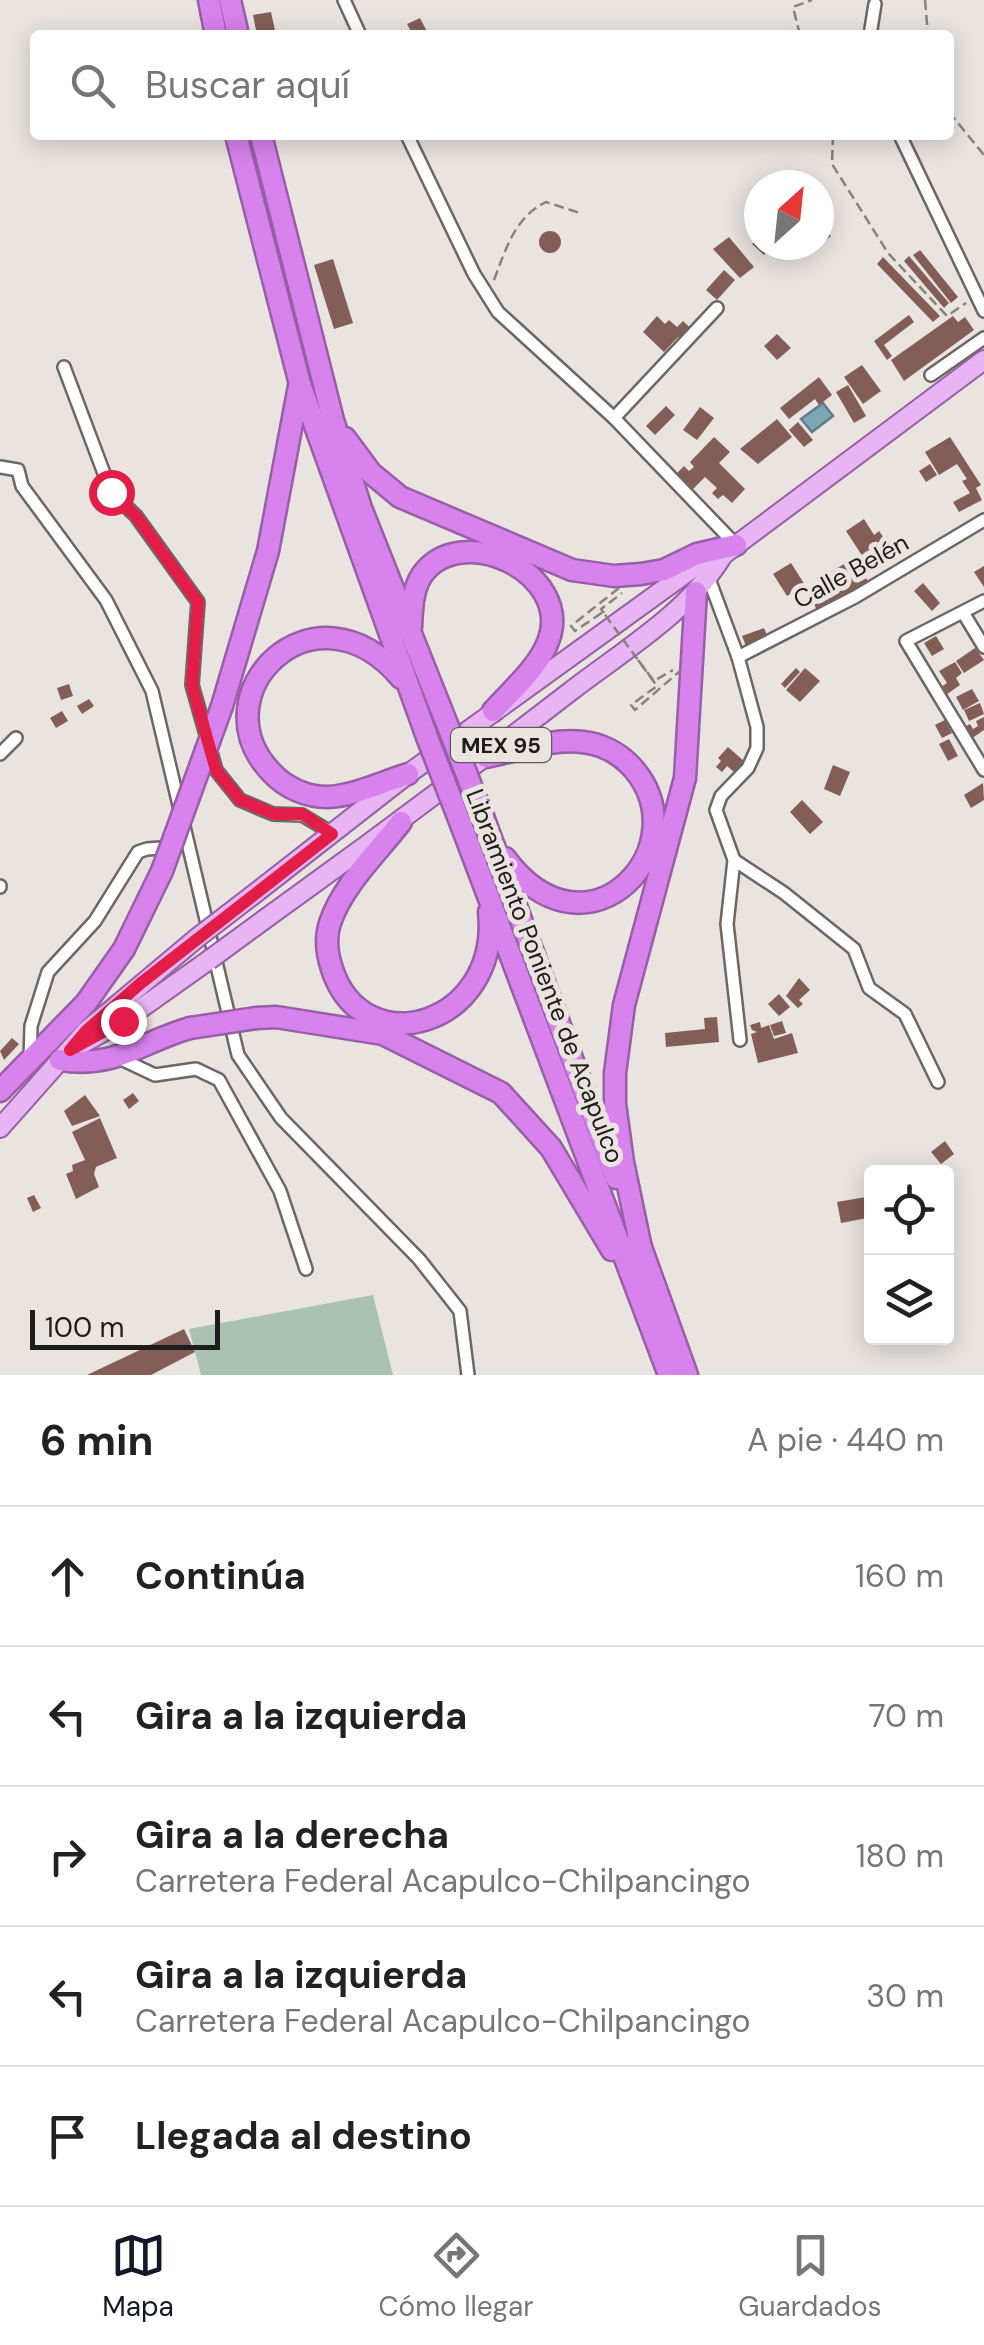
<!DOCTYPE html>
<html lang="es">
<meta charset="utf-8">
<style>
:root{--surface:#fff;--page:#f2f2f2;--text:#222;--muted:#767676;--line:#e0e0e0;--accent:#111827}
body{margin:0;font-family:"DM Sans",sans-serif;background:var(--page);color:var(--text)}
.controls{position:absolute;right:30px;bottom:30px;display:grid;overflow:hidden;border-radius:10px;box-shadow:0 5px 25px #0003}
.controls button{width:90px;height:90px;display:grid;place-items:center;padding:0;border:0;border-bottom:2px solid var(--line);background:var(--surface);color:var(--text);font:50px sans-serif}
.compass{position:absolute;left:744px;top:170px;width:90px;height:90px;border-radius:50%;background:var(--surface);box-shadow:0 5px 25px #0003;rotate:27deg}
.scale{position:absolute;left:30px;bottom:25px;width:190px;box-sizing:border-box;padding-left:10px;border:5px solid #1f1d1c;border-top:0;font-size:28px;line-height:35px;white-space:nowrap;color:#1f1d1c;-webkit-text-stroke:8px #eae4e1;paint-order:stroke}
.stop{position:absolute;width:30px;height:30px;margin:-22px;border:8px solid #e11d48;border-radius:50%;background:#fff}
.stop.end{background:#e11d48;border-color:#fff;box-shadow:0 2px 10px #0008}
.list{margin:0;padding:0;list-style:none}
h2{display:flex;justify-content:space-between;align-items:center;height:130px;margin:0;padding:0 40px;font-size:42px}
h2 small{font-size:32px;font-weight:400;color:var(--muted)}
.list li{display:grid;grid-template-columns:65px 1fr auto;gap:30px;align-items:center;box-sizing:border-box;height:140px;padding:0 40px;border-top:2px solid var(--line)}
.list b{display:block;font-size:38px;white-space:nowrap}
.list p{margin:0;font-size:32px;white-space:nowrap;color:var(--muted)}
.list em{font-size:32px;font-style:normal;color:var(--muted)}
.icon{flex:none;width:55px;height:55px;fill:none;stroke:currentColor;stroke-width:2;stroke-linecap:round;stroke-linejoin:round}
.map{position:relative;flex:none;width:984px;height:1375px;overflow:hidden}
.search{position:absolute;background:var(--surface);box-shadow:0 5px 25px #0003;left:30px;right:30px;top:30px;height:110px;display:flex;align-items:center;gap:25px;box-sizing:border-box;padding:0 35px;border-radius:10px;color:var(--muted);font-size:38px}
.sheet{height:830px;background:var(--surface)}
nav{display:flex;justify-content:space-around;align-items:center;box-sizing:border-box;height:140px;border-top:2px solid var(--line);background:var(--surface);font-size:28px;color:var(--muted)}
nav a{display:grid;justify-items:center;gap:5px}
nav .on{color:var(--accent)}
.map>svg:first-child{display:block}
</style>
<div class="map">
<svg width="984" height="1375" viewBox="0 0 984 1375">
<rect width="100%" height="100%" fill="#eae4e1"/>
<path fill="#aac2b2" d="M373,1295L393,1375H201L189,1329Z"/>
<path fill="#7da7b6" stroke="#617e88" stroke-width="2.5" d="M823,403L833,416L812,432L801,419Z"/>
<g fill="#825e56">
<path d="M271,12L276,35H257L253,15Z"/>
<path d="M420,18L429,35H413L407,24Z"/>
<path d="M819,221L831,236L819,246Z"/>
<circle cx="550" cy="242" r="11"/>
<path d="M729,237L754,267L740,278L713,249Z"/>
<path d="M759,237V245H774L764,255L752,244Z"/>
<path d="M920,250L958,297L951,303L913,255Z"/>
<path d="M909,256L949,303L944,308L904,261Z"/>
<path d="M883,257L940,316L933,322L877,264Z"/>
<path d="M333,259L353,323L334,329L314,265Z"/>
<path d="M724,270L735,280L717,300L706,290Z"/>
<path d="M909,315L914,322L884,345L892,356L887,360L874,341Z"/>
<path d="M657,316L665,324L669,320L677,327L683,321L695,332L685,342L678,337L664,352L643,332Z"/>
<path d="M953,316L958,322L965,317L974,330L904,381L891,360Z"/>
<path d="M777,334L791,348L777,360L764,346Z"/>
<path d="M862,365L881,391L863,404L844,377Z"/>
<path d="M819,377L832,395L819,405L815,399L789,419L780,408Z"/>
<path d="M848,385L866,416L854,423L836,392Z"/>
<path d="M666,406L675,415L655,435L646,426Z"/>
<path d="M700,407L714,418L697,440L683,430Z"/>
<path d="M777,419L792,437L758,464L740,449Z"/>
<path d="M798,422L813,440L804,447L789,430Z"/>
<path d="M714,437L730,452L719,463L745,489L732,503L723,495L718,499L712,493L717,488L705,477L693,489L677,473L684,466L689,471L694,467L690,462Z"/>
<path d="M950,437L981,485L976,488L982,500L959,512L953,502L970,493L962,481L967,479L957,464L939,475L925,452Z"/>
<path d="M930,464L937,475L926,482L919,471Z"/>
<path d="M864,519L874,535L879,531L887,542L863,557L846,531Z"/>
<path d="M854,558L869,583L819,613L804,588Z"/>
<path d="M791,563L805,585L787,596L773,574Z"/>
<path d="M984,566V587L974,572Z"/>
<path d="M923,583L940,603L932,611L914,591Z"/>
<path d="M764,628L768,638L746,646L742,636Z"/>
<path d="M936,636L944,649L932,656L924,643Z"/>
<path d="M975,648L984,660L964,673L956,661Z"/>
<path d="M955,662L962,673L956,678L960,685L943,697L938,689L947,683L939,671Z"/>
<path d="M796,668L800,672L785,688L781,684Z"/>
<path d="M805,668L820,681L800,702L786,690Z"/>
<path d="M69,684L73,696L61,700L57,688Z"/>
<path d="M972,689L979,701L963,710L956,697Z"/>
<path d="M89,699L94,706L82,714L77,706Z"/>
<path d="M980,703L984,714L969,721L964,710Z"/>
<path d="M62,711L68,721L56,728L50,718Z"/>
<path d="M984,717V730L968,741L961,729L970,724L973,729L978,726L976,721Z"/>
<path d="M945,720L952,733L942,738L935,725Z"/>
<path d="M949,739L958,756L948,761L939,744Z"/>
<path d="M728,747L745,762L735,773L727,766L722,772L716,767L721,761L718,758Z"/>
<path d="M833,765L850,772L840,796L824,789Z"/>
<path d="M983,783L984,800L971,808L964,795Z"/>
<path d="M802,800L823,822L810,834L790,812Z"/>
<path d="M799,978L810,990L799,1000L803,1004L798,1008L786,996Z"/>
<path d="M779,994L790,1007L779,1016L768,1004Z"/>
<path d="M717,1017L719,1042L666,1047L665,1033L705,1029L704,1018Z"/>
<path d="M782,1021L786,1033L774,1036L770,1025Z"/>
<path d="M760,1022L761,1028L769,1025L774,1039L792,1033L798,1053L758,1063L751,1034L757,1032L752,1030L750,1025Z"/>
<path d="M12,1038L19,1044L4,1060L0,1051Z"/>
<path d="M133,1093L139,1101L129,1109L123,1100Z"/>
<path d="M85,1095L100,1116L72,1126L64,1111Z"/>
<path d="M100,1118L117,1158L96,1167L94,1174L99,1187L76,1199L66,1174L73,1171L72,1165L85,1160L72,1132Z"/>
<path d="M945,1141L954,1154L941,1164L931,1152Z"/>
<path d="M34,1195L41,1208L33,1212L27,1198Z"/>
<path d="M872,1196V1217L841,1223L837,1202Z"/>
<path d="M184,1329L195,1352L151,1375H87Z"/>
</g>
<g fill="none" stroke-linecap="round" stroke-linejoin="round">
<g stroke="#6c6765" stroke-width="16">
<g id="street">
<path d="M344,0L360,35"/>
<path d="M870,35L875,4"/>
<path d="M407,135L474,274L498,312L614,418L736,545"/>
<path d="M900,135L984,311"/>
<path d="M64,367L111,492L136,516L198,602L192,685L216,770L240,800L273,814L302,815L332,833"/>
<path d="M931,375L984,338"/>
<path d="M614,418L717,308"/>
<path d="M0,467L18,470L22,486L106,600L152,691L238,1055L281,1118L419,1259L460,1311L468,1375"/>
<path d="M709,579L738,657L757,727V748L748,768L721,796L716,810L734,860L727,924L740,1040"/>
<path d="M984,601L906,641L984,770"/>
<path d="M964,614L984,647"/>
<path d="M738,657L855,597L984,520"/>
<path d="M0,754L16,738"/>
<path d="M734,860L784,893L854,949L869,988L905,1014L938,1082"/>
<path d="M0,887V886"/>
<path d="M119,1058L155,1075L196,1069L219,1080L280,1191L306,1269"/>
<path d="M30,1059L31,1026L48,972L95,921L138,852L147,849L174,847"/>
</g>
</g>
<g stroke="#975fa4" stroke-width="22">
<g id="primary">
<path d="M253,895L408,774L700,563L723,555L984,360"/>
<path d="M265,919C368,845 470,769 571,691C623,651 689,612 723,555"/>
<path d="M75,1048L123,1021L209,960"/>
<path d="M0,1128L86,1031L197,938"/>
</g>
</g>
<g stroke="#975fa4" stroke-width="25">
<g id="highway">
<path d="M209,0L216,35"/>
<path d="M230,0L238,35"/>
<path d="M236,135L300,384L427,737"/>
<path d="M261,135L333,420L361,508L449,729"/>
<path d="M345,438L371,473L400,497L572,570L614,576L641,574L664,570L697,554L736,545"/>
<path d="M411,627C412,610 412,590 422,575C461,520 572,573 549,639C540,666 512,690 493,711"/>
<path d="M401,678C314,575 196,695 272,773C286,788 307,797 327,797C354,796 382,782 408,774"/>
<path d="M222,706L268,551L299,386"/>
<path d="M486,757C516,751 552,738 583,742C601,744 618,753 630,765C704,843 589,971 505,858"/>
<path d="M484,819L616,1178"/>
<path d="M401,822C377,853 342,886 330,923C325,938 327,954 332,969C364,1066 501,1025 489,912"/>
<path d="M462,827L669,1375"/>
<path d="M256,1018L276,1017L383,1034L501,1093L551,1148L612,1250"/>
<path d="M60,1060C115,1069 141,1042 190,1028"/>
<path d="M0,1091L86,1003L124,949L162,871"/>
<path d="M638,1239L687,1375"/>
<path d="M641,1248L623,1162L615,1104V1073L624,1005L685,778L696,592"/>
</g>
</g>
<g stroke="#868280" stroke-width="2.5" stroke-dasharray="10 5" stroke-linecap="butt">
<path d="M925,0L928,35"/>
<path d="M800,35L793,7L812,0"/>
<path d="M949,112L984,155"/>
<path d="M833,135L832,164L888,253L947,316L966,303"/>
<path d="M494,280C506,249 514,218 546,202L580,213"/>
<path d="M604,613L601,609L622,593"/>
<path d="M638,660L654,681L673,670"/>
</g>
<use href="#street" stroke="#fff" stroke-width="11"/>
<use href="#primary" stroke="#e7b4f4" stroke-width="18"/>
<use href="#highway" stroke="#d782ed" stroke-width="20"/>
<g stroke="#975fa4" stroke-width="22" stroke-linecap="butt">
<g id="primary-bridge">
<path d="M197,938L253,895"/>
<path d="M209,960L265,919"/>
</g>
</g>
<g stroke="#975fa4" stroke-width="25" stroke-linecap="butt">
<g id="highway-bridge">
<path d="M449,729L484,819"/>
<path d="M427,737L462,827"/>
<path d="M162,871L222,706"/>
<path d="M190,1028L256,1018"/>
</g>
</g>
<path stroke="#868280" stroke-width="2.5" stroke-dasharray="10 5" stroke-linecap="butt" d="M619,588L571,626L575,631L603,612L657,686L631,705L635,710L680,671"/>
<use href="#primary-bridge" stroke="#e7b4f4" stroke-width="18"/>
<use href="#highway-bridge" stroke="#d782ed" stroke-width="20"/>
</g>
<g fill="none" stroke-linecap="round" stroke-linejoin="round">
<path stroke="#e11d48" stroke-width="12" d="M111,492L136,516L198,602L192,685L216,770L240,800L274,814H302L332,834L141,983L86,1031L70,1050L123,1021"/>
</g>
<g text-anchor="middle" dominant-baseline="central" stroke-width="10" stroke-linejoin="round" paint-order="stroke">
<rect fill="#eae4e1" stroke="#5c5957" stroke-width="2.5" x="451" y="728" width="100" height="34" rx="8"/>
<g font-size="22" font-weight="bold" fill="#1f1d1c">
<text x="501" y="745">MEX 95</text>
</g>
<g font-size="25" fill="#1f1d1c" stroke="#eae4e1">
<text transform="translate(851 571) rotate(-29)">Calle Belén</text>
<text transform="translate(545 976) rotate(69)">Libramiento Poniente de Acapulco</text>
</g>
</g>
</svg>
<div class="controls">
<button><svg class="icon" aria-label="locate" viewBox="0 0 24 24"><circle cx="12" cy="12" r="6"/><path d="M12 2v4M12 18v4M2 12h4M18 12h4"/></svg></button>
<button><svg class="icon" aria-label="layers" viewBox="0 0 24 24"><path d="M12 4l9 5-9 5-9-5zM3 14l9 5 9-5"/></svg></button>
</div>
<svg class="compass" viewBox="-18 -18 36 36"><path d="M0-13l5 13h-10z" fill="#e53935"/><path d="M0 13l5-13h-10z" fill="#767676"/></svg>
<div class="scale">100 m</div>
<div class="stop" style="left:111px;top:492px"></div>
<div class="stop end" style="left:123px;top:1021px"></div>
<div class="search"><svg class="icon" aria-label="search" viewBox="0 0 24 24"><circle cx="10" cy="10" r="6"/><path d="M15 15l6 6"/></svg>Buscar aquí</div>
</div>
<section class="sheet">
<h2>6 min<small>A pie · 440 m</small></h2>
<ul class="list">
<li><svg class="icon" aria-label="ahead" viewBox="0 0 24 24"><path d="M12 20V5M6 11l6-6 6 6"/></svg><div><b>Continúa</b></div><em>160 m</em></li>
<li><svg class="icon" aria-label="left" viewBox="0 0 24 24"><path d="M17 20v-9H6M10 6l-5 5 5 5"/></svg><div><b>Gira a la izquierda</b></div><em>70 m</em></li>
<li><svg class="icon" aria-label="right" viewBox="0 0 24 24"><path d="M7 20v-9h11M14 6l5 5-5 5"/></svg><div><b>Gira a la derecha</b><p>Carretera Federal Acapulco-Chilpancingo</p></div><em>180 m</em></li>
<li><svg class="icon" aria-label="left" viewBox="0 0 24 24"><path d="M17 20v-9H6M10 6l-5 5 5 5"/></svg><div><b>Gira a la izquierda</b><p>Carretera Federal Acapulco-Chilpancingo</p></div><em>30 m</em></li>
<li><svg class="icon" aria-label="arrive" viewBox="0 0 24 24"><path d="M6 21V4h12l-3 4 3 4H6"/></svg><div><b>Llegada al destino</b></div></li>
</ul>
</section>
<nav>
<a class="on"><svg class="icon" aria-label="map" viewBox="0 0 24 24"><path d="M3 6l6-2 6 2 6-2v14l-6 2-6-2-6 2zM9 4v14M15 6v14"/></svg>Mapa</a>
<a><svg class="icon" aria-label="directions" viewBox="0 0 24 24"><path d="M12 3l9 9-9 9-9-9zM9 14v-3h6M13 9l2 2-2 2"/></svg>Cómo llegar</a>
<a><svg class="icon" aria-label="saved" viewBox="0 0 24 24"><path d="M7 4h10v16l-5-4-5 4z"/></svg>Guardados</a>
</nav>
